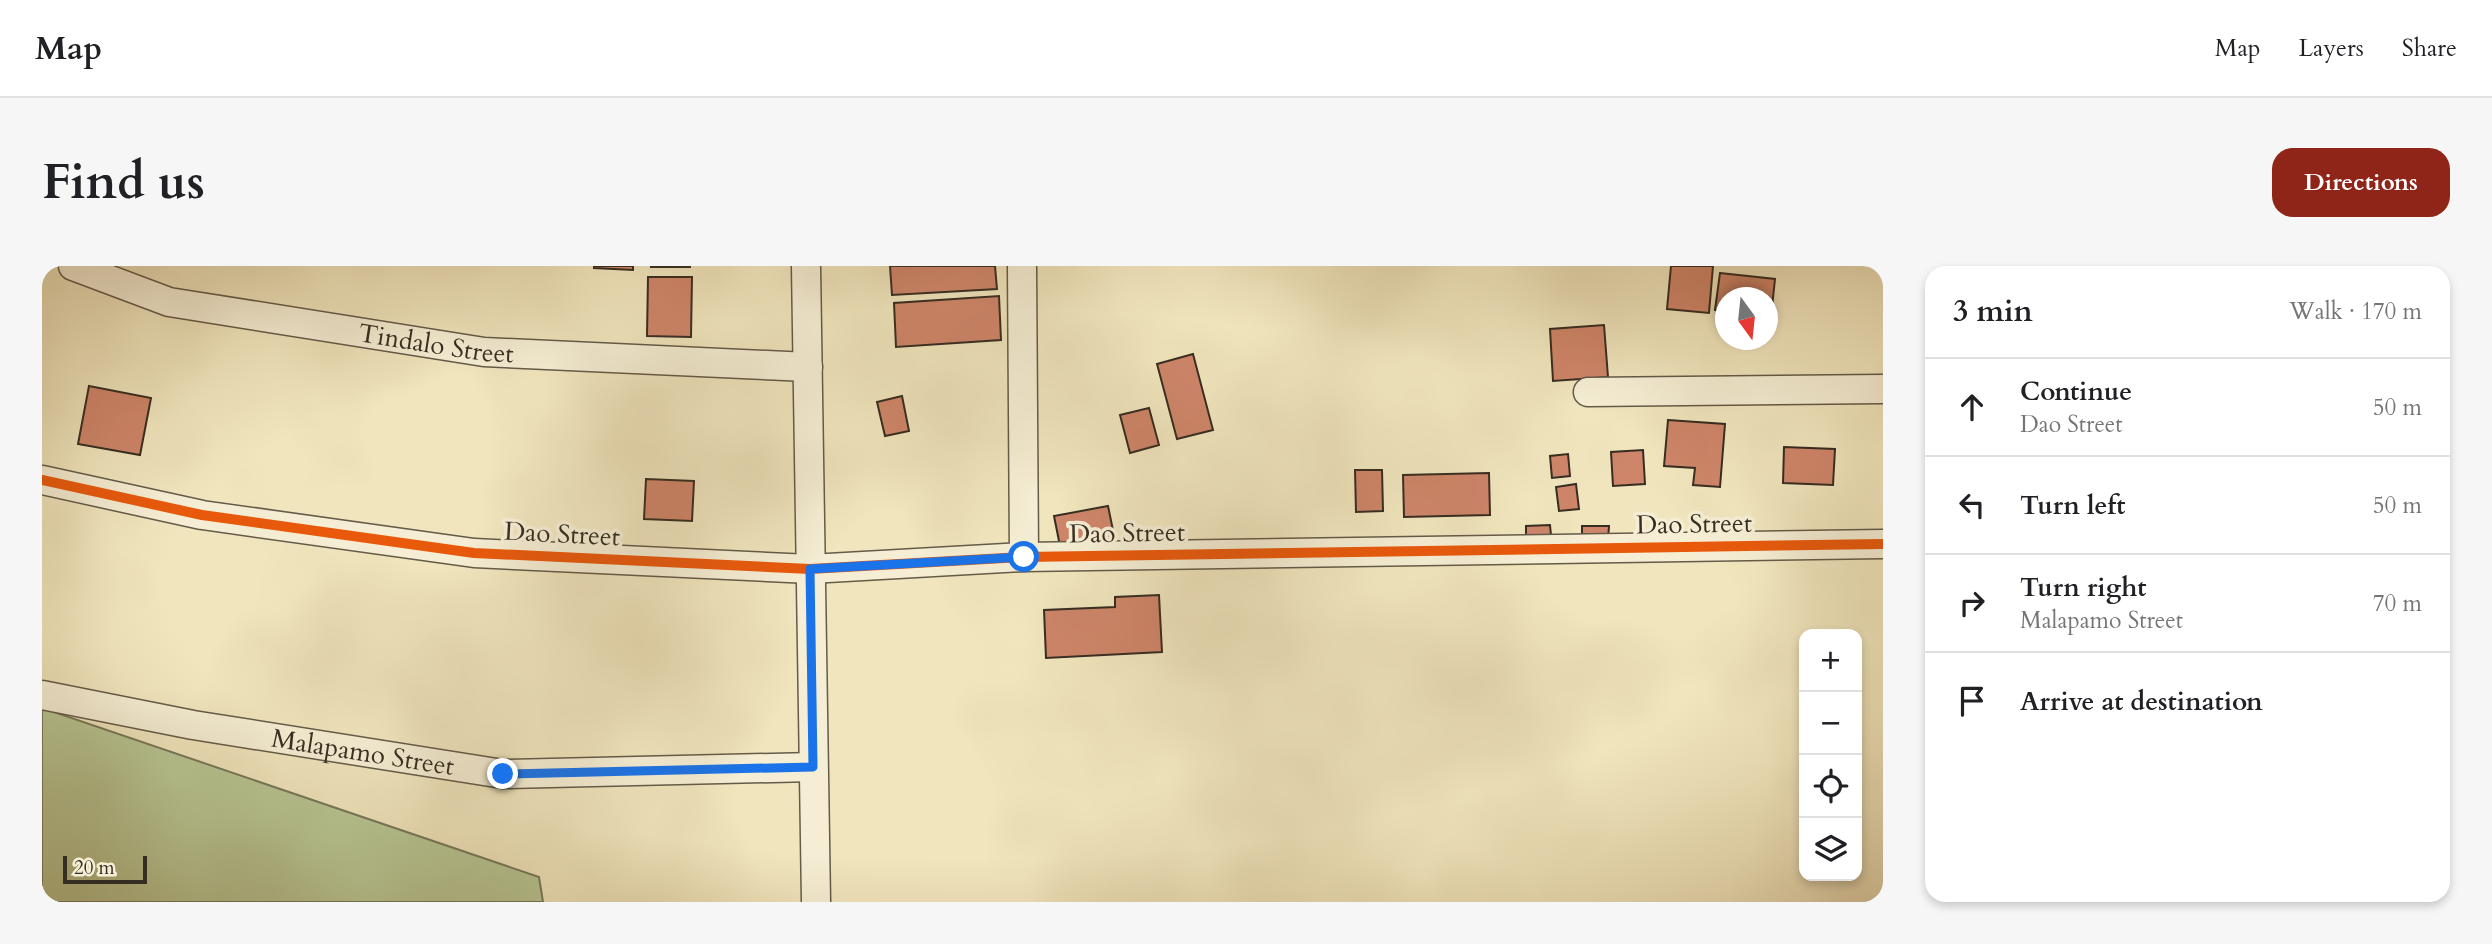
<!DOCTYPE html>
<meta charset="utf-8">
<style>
:root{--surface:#fff;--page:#f6f6f6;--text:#202124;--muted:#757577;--line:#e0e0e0;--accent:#8f2418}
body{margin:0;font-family:Cardo,serif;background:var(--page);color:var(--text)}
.controls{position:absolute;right:21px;bottom:21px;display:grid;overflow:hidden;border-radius:14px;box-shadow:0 4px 10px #0003}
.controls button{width:63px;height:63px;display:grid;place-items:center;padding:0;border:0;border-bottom:2px solid var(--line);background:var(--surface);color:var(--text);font:35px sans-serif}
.compass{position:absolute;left:1673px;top:21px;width:63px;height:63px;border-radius:50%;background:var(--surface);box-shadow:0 4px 10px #0003;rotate:165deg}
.scale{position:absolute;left:21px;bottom:18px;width:84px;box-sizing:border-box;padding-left:7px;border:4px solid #362d22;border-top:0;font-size:19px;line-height:24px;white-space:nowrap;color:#362d22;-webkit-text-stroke:5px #f5eed4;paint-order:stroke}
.stop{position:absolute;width:21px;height:21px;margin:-16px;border:5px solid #1a73e8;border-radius:50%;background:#fff}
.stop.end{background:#1a73e8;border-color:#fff;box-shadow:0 2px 7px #0008}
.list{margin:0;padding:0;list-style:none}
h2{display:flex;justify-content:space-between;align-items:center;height:91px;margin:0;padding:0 28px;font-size:30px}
h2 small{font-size:23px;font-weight:400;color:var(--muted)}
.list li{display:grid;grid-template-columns:46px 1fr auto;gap:21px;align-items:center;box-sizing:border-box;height:98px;padding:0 28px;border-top:2px solid var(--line)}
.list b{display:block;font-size:26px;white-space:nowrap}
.list p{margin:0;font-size:23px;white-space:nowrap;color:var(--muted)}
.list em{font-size:23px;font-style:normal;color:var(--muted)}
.icon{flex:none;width:38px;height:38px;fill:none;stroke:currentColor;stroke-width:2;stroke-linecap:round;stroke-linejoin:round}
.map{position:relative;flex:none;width:1841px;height:636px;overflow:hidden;border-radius:21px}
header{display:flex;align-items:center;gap:42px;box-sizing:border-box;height:98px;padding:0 35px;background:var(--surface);border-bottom:2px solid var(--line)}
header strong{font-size:33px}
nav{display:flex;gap:38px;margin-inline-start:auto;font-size:24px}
.intro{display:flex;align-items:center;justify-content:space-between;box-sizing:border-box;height:168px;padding:0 42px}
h1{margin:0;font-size:49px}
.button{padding:18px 32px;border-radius:21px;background:var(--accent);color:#fff;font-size:24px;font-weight:700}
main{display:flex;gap:42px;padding:0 42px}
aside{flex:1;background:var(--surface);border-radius:21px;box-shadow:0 4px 10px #0003}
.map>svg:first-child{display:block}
</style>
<header>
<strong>Map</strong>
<nav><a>Map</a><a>Layers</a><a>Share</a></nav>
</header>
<div class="intro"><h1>Find us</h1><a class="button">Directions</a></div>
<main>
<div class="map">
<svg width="1841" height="636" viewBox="0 0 1841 636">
<rect width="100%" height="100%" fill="#f0e5bd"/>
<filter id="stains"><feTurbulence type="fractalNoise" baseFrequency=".00286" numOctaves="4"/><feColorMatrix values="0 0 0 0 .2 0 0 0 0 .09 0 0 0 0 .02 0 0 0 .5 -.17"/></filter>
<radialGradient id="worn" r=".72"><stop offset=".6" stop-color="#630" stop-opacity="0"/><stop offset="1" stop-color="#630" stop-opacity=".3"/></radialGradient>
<path fill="#b7c593" stroke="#76795a" stroke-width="2" d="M0,442L497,611L501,636H0Z"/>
<g fill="#ce8569" stroke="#362d22" stroke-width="2">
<path d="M552,0H591V4L552,2Z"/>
<rect x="609" y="0" width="39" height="1"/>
<path d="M848,0H953L955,23L850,29Z"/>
<path d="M1629,0H1671L1667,47L1625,43Z"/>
<path d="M1678,7L1733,13L1729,51L1726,50V32H1684V46L1673,44Z"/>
<path d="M606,11H650L649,71L605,70Z"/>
<path d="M957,30L959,74L854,81L852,37Z"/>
<path d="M1562,59L1566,111L1511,115L1508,63Z"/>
<path d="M1151,88L1171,164L1135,173L1115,98Z"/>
<path d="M47,120L109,132L98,189L36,178Z"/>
<path d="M860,130L867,165L843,170L835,136Z"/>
<path d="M1107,142L1117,179L1088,187L1078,149Z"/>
<path d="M1626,154L1683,158L1678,221L1651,219L1653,202L1622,200Z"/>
<path d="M1742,181L1793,183L1791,219L1741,217Z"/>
<path d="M1601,184L1603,218L1571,220L1569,186Z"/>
<path d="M1526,188L1528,210L1510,212L1508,190Z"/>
<path d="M1313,204H1340L1341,245L1314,246Z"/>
<path d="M1447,207L1448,249L1362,251L1361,209Z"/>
<path d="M604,213L652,215L650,255L602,253Z"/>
<path d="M1534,218L1537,243L1517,245L1514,221Z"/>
<path d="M1066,240L1073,274L1019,285L1012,250Z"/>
<path d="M1508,259L1510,279L1484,280V260Z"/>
<path d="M1540,260H1567L1566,274H1540Z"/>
<path d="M1117,329L1120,386L1004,392L1002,344L1073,341V331Z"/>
</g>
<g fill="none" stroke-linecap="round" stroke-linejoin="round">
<g stroke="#645b49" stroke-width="31">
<g id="minor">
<path id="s1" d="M31,0L127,36L442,86L766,101"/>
<path d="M764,0L774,636"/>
<path d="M980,0L982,291"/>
<path d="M1546,126L1841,123"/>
<path d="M0,214L160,249L432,287L768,303L982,291L1841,278"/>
<path id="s2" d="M0,429L151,459L461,508L771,501"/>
</g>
</g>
<use href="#minor" stroke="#f5eed4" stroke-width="28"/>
<g stroke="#f5eed4" stroke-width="15">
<path id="cycleway" d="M0,214L160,249L432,287L768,303L982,291L1841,278"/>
</g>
<use href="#cycleway" stroke="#e8590c" stroke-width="10"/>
</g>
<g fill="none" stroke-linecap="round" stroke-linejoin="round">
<path stroke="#1a73e8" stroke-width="9" d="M461,508L771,501L768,303L982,291"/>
</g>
<g text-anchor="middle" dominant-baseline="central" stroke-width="7" stroke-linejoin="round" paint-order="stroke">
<g font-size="26" fill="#362d22" stroke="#f5eed4">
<text stroke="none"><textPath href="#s1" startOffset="373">Tindalo Street</textPath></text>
<text transform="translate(1652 258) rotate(-1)">Dao Street</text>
<text transform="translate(1085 267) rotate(-1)">Dao Street</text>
<text transform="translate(520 268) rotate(3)">Dao Street</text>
<text stroke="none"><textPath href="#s2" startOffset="326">Malapamo Street</textPath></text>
</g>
</g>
<rect width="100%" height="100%" filter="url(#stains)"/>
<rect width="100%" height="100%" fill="url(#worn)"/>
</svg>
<div class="controls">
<button>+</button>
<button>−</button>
<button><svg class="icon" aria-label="locate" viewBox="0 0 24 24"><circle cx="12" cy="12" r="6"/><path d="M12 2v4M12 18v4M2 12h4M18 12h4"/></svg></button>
<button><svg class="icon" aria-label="layers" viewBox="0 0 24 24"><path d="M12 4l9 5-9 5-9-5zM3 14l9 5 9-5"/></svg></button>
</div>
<svg class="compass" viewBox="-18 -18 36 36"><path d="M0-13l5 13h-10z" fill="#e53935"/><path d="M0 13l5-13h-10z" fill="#757577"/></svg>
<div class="scale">20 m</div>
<div class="stop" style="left:982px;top:291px"></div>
<div class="stop end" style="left:461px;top:508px"></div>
</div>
<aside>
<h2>3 min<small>Walk · 170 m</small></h2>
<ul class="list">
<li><svg class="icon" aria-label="ahead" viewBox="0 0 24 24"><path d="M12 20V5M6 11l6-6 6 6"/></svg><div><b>Continue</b><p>Dao Street</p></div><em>50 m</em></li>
<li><svg class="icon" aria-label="left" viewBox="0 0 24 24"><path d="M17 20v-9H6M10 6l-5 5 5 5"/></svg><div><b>Turn left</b></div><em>50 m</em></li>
<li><svg class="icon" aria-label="right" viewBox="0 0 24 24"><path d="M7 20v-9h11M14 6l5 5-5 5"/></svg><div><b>Turn right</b><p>Malapamo Street</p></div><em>70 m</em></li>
<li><svg class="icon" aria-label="arrive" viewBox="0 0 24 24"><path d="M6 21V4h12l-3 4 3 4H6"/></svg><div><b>Arrive at destination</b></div></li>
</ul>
</aside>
</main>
